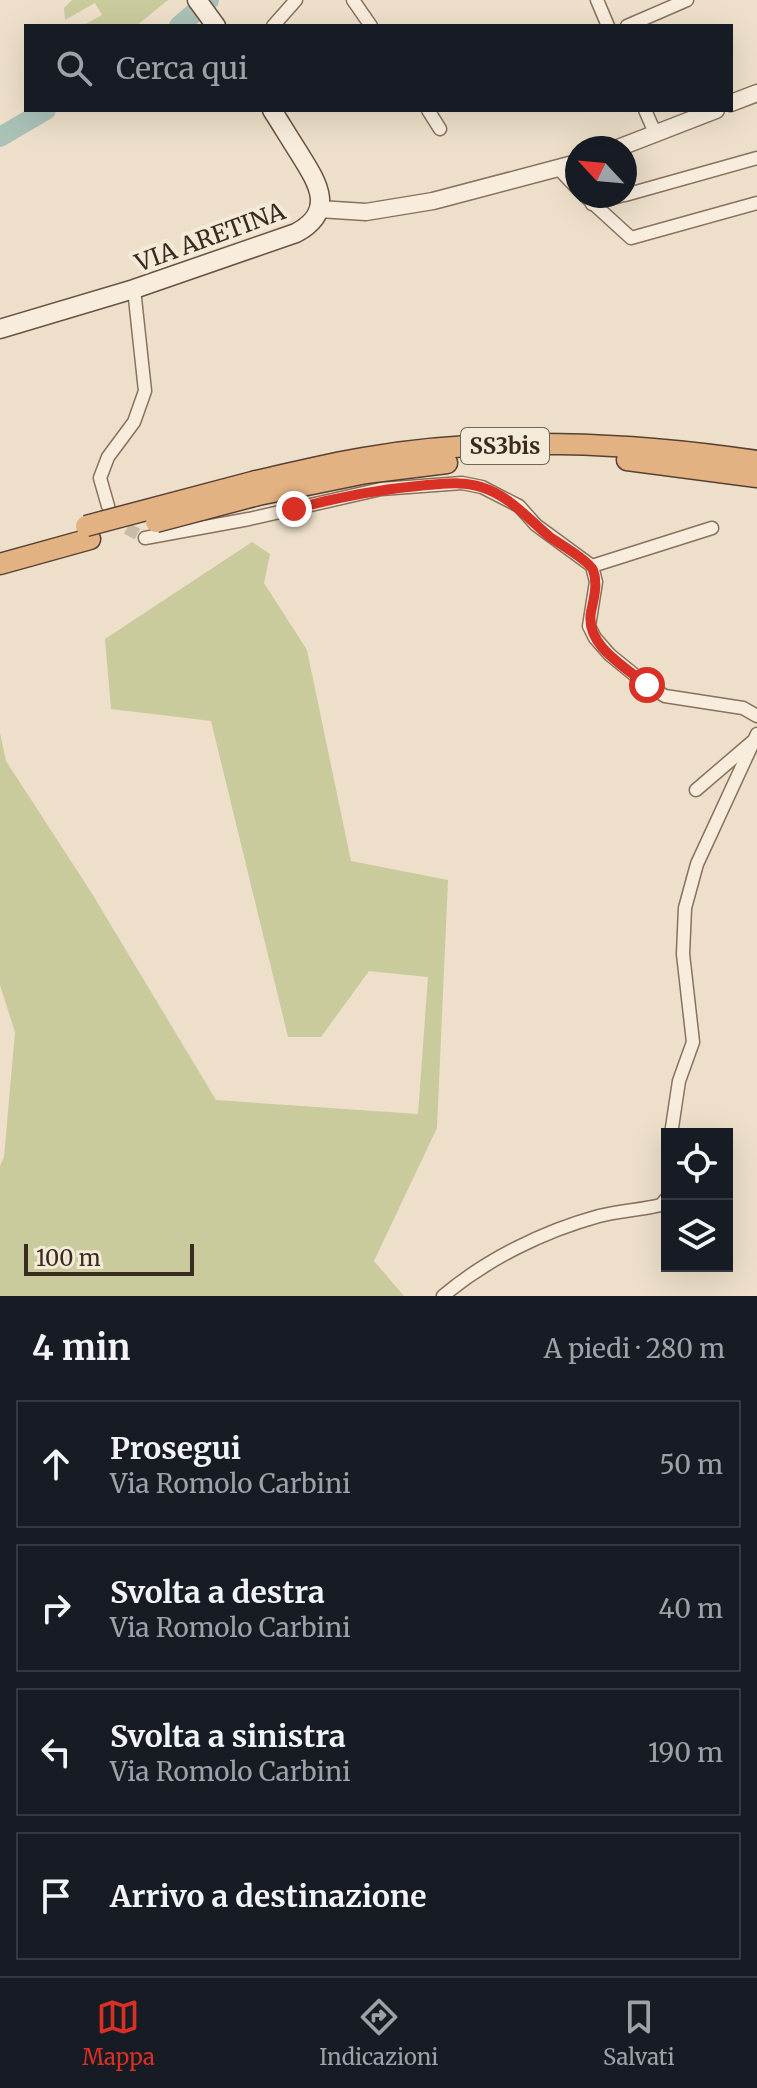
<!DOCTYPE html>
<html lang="it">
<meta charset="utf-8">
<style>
:root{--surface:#171b24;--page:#242831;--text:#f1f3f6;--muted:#9ea1a6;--line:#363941;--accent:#d93025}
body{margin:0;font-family:Merriweather,serif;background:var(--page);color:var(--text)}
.controls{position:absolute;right:24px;bottom:24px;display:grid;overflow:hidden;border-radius:0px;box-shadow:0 8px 32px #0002}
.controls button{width:72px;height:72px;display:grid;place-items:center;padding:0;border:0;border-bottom:2px solid var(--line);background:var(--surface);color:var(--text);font:40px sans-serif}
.compass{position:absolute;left:565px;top:136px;width:72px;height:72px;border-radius:50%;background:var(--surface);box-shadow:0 8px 32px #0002;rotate:296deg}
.scale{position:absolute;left:24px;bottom:20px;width:170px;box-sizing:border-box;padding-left:8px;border:4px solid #3a2b21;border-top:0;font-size:22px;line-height:28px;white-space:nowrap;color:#3a2b21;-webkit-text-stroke:6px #f4ead8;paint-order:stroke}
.stop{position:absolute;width:24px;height:24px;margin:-18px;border:6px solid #d93025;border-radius:50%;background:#fff}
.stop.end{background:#d93025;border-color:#fff;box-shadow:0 2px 8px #0008}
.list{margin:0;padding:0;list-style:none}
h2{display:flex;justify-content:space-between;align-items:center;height:104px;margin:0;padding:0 32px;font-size:34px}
h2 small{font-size:26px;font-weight:400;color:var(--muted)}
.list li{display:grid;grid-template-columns:52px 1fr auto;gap:24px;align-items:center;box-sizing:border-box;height:128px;margin:0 16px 16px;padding:0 16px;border:2px solid var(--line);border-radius:0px}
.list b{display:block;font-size:30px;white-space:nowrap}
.list p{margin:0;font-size:26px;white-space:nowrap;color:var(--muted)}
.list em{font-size:26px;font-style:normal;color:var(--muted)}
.icon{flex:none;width:44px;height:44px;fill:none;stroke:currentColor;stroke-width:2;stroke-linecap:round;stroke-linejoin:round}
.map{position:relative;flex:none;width:757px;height:1296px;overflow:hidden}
.search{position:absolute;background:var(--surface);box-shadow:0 8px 32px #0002;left:24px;right:24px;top:24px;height:88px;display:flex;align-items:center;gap:20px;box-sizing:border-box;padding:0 28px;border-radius:0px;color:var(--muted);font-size:30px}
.sheet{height:680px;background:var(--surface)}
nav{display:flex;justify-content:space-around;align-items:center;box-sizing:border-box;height:112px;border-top:2px solid var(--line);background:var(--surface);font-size:22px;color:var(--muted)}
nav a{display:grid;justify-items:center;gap:4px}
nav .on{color:var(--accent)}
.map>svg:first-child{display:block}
</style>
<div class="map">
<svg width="757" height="1296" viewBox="0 0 757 1296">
<rect width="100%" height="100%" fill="#eddfc9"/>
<g fill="#cacb9d">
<path d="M72,0H168L136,26H82L102,15L95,3L65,20L64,8Z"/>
<path d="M252,542L270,554L264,583L307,650L351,861L448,880L437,1128L374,1261L404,1296H0V1166L4,1157L15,1032L0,985V733L6,761L91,892L216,1100L418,1114L428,977L369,971L321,1037H288L211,721L111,709L105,639Z"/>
</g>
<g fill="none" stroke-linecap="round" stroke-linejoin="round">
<g stroke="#aac1b8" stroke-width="20">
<path d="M179,26L209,0"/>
<path d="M0,137L46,110"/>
</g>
<path stroke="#c9bba7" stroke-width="12" stroke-dasharray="12 6" stroke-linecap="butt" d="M114,516L124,527L145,538"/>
<g stroke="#88715e" stroke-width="15">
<g id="minor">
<path d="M353,0L371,26"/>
<path d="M597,0L608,26"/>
<path d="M273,26L296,0"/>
<path d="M627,26L687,0"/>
<path d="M428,110L440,129"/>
<path d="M645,110L656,135"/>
<path d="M559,169L577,188"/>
<path d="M625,195L757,158"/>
<path d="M585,196L631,238L757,203"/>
<path d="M592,204L620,196"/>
<path d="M108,506L100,478L108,457L134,422L145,391L134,289"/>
<path d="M145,538L249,519L381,489L462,483L482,487L519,506L536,525L592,566L596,582L589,626L595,638L610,655L647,685L665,696L743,708L757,716"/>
<path d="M592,566L712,528"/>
<path d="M696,790L752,742"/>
<path d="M671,1134L679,1081L693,1042L683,954L685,908L697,864L757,734"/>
<path d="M443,1296C487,1259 544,1231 599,1216C619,1211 640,1210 661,1205L667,1198"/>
</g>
</g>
<g stroke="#88715e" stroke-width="19">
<g id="tertiary">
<path d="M731,103L757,93"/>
<path d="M618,148L716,110"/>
<path d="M319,209L366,212L433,201L577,163"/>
</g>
</g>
<g stroke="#6a5241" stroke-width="21">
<g id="secondary">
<path d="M197,0L216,26"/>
<path d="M0,329L134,289L296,233C337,211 317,182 299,153C290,139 281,124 272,110"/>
</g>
</g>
<g stroke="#574032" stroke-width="23">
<g id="trunk">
<path d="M627,460L757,477"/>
<path d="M256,481C292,473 327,464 363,458C489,436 631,442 757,461"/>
<path d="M258,495L366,473L447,463"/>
<path d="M0,564L90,539"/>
</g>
</g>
<use href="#minor" stroke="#f8eddc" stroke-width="12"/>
<use href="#tertiary" stroke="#f8eddc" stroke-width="16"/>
<use href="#secondary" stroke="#f8eddc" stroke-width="18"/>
<use href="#trunk" stroke="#e2b282" stroke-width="20"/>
<g stroke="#574032" stroke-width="23" stroke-linecap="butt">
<g id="trunk-bridge">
<path d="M156,522L258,495"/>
<path d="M86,526L256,481"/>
</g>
</g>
<use href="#trunk-bridge" stroke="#e2b282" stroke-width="20"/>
</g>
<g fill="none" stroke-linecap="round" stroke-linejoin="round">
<path stroke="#d93025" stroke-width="10" d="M294,509C338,497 381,489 427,485C445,484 463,481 481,487C510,496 527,518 550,537C560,544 589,561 593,570C598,583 594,598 591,612C585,645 624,666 647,685"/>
</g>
<g text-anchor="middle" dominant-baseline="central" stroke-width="8" stroke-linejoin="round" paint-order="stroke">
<rect fill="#f4ead8" stroke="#726458" stroke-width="2" x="461" y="428" width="88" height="36" rx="6"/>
<g font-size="22" font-weight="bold" fill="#3a2b21">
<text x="505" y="446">SS3bis</text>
</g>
<g font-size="24" fill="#3a2b21" stroke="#f4ead8">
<text transform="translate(210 237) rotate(-20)">VIA ARETINA</text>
</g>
</g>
</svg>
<div class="controls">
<button><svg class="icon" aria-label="locate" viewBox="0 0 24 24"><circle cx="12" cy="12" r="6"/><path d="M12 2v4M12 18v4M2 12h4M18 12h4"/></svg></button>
<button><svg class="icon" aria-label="layers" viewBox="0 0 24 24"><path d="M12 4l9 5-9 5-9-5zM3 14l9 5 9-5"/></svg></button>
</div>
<svg class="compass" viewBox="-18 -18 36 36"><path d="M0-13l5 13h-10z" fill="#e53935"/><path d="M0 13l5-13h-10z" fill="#9ea1a6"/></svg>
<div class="scale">100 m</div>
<div class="stop" style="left:647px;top:685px"></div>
<div class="stop end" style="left:294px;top:509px"></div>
<div class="search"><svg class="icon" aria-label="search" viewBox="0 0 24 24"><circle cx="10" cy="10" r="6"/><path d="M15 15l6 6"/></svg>Cerca qui</div>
</div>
<section class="sheet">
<h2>4 min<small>A piedi · 280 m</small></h2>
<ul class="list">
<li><svg class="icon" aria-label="ahead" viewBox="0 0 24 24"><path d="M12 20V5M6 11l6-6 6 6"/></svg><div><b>Prosegui</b><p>Via Romolo Carbini</p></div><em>50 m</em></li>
<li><svg class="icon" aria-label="right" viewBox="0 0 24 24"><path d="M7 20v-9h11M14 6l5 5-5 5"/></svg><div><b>Svolta a destra</b><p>Via Romolo Carbini</p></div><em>40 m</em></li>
<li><svg class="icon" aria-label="left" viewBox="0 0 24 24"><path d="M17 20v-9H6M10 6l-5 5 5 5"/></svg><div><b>Svolta a sinistra</b><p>Via Romolo Carbini</p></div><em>190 m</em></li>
<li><svg class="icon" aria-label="arrive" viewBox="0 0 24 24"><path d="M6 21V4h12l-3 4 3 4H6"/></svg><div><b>Arrivo a destinazione</b></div></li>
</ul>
</section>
<nav>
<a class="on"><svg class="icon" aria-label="map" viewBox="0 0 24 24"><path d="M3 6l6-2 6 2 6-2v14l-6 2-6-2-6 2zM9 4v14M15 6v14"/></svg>Mappa</a>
<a><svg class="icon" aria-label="directions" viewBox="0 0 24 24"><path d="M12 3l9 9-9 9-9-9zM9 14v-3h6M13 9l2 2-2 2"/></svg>Indicazioni</a>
<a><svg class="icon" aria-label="saved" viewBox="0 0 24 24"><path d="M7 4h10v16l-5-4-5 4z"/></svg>Salvati</a>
</nav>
